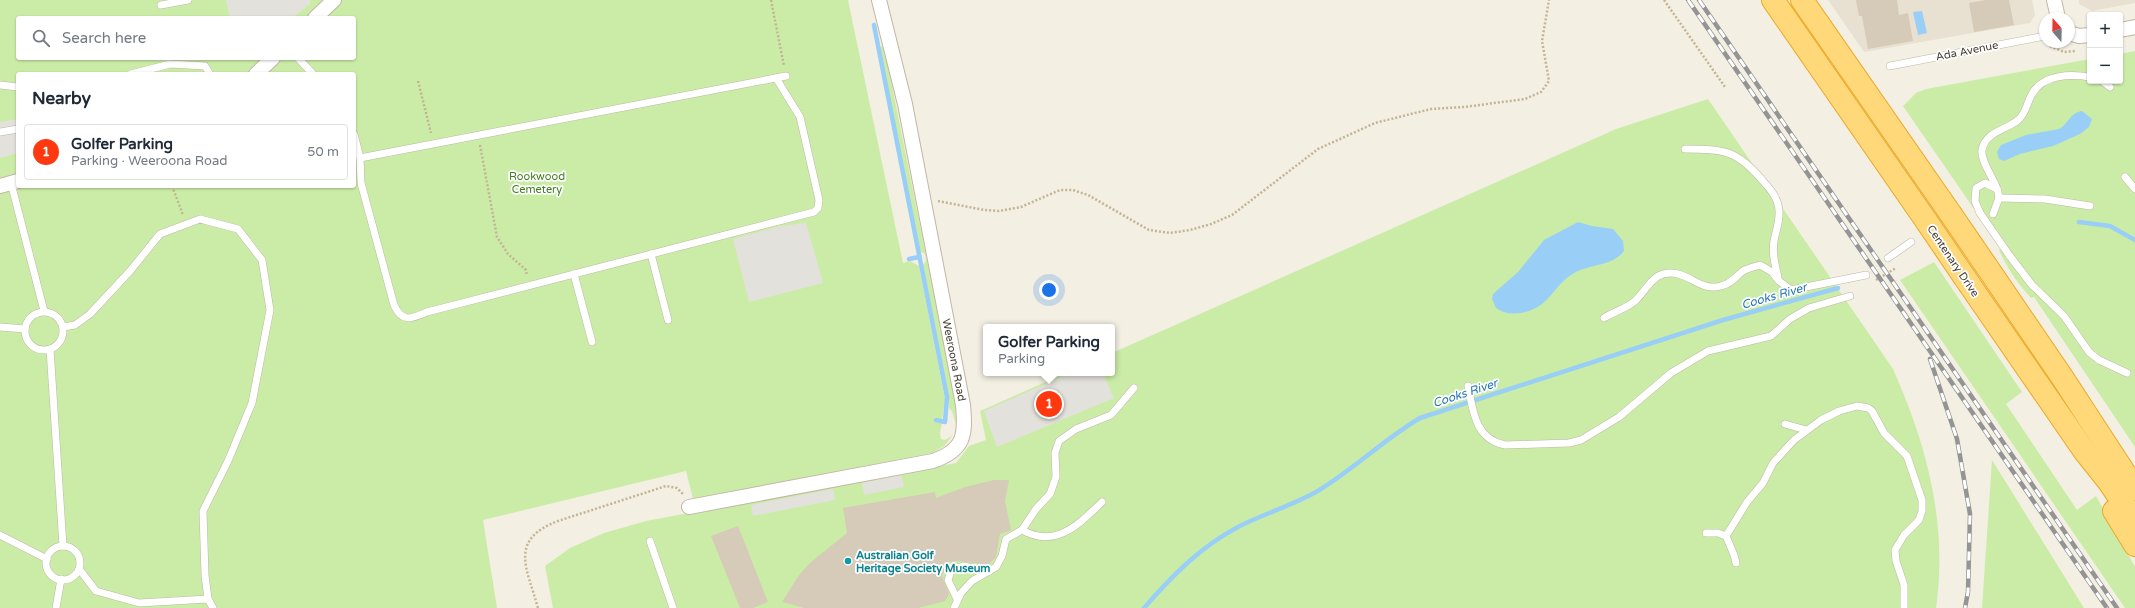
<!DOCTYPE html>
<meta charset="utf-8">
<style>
:root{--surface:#fff;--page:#f6f6f7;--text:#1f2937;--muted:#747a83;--line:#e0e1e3;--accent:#ff390f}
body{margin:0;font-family:"Varela Round",sans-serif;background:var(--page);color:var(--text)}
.controls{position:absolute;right:12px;top:12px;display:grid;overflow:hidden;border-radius:4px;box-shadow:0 1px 3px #0004}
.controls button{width:36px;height:36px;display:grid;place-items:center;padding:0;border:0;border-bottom:1px solid var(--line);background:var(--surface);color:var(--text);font:20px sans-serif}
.compass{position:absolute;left:2039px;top:12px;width:36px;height:36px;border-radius:50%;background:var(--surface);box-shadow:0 1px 3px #0004;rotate:340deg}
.you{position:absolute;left:1049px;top:290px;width:14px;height:14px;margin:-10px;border:3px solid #fff;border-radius:50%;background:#1a73e8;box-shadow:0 0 0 6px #1a73e833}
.badge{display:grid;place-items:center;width:26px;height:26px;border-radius:50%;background:var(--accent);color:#fff;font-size:13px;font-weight:700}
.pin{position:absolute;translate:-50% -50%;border:2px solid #fff;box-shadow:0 1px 4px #0006}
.popup{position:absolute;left:983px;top:324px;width:132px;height:52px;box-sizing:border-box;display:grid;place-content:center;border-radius:4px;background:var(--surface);filter:drop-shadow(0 1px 3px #0005);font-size:13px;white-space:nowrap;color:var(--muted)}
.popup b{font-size:15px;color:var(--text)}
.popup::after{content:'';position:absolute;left:50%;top:100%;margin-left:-8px;border:8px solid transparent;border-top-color:var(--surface)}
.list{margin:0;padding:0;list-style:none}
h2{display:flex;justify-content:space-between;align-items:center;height:52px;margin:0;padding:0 16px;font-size:17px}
h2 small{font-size:13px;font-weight:400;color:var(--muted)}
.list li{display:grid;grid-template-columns:26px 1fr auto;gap:12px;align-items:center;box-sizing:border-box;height:56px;margin:0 8px 8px;padding:0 8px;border:1px solid var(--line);border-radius:4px}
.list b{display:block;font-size:15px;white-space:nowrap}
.list p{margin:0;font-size:13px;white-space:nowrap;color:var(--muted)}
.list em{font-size:13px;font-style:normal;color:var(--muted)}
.icon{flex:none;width:22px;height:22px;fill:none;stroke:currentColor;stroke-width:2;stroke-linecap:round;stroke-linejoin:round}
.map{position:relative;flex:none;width:2135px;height:608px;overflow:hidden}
.search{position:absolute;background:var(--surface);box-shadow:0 1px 3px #0004;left:16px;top:16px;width:340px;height:44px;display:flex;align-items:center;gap:10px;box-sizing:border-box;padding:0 14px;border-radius:4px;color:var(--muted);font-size:15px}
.panel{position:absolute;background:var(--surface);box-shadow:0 1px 3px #0004;left:16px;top:72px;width:340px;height:116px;border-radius:4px}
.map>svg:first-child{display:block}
</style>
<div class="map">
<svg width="2135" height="608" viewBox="0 0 2135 608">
<rect width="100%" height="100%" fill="#f3efe3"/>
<g fill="#e8e1d1">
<path d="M1828,0H2032L2035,15L2030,23L1864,52Z"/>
<path d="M2079,0H2135V3L2092,11L2079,4Z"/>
</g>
<g fill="#cbeca7" fill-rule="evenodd">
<path d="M0,0H848L903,263L910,261L919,266L945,399L942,420L935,417L936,422L942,423L940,433L941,439L945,440L952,436L944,446L932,453L693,499L686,471L483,520L497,608H0ZM18,18H354V58H18ZM18,74H354V186H18Z"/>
<path d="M884,46L955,399L956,425L952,411L949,408V399L923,265L926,261L925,254L919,251L880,47Z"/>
<path d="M2135,51V447L2034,297L2031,298C2018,284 2007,268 1999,250L2001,248L1903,106L1916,93L1926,89L2090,59V81H2120V54Z"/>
<path d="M1708,99L1893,369C1927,445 1948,524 1936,608H553L545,566L570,548L604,533L646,521L956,463L969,446L986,440L980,411L1066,373H1112V353L1616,129Z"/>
<path d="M1934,262L2022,392L2006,404L2077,510L2096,496L2135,567V608H2125L1900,280Z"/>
<path d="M1992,460L2084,608H1982Z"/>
</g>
<g fill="#e3e1dc">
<path d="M226,0H310V4L292,18H230Z"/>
<path d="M18,119V153L0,158V122Z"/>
<path d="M806,223L823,283L749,302L733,239L781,226Z"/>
<path d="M1071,373H1103L1114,398L997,447L984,411Z"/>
<path d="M901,475L904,487L864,495L862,483Z"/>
<path d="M833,489L835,500L753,516L751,505Z"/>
</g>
<g fill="#99cef7">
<path d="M1922,11L1927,33L1918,35L1913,12Z"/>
<path d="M2082,111L2092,119L2089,127L2080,134L2053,146L2020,154L2004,161L1999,159L1997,152L2001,145L2026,135L2059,129C2069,124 2069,113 2082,111Z"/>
<path d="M1578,222L1592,226L1613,229L1623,241L1624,251C1613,266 1590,264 1574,273C1558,282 1552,298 1539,306C1527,314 1508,317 1496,308L1492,299L1493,294L1518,272L1544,240Z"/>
</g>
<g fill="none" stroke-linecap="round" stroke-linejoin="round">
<g stroke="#99cef7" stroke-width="4.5">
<path d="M874,25L947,397L945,422L936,420"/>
<path d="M2079,222L2110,226L2135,240"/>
<path d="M909,259L919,257"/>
<path d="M1144,608C1172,576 1200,547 1238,527C1263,514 1291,506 1316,492C1353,470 1383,440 1420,418L1723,320L1838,288"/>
</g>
</g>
<g fill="#d6cbb8">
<path d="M1856,0H1897L1899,15L1908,13L1913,41L1868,49L1862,16H1859Z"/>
<path d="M1986,0H2009L2014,25L1974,32L1969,3Z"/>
<path d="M994,480H1009L1005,501L1011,530L1000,534L996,557L988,565L958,561L949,562L946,565L942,576L949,594L945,601L918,608H804L782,602L799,575L811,562L847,533L843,508L935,492L936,498L965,487Z"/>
<path d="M738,526L768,602L753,608H740L711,536Z"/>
</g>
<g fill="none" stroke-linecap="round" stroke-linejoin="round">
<g stroke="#c0b7a5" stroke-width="8">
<g id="service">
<path d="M161,5L188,0"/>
<path d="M298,58L313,74"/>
<path d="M1890,66L2045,36"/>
<path d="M131,74L170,64L205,66L210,74"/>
<path d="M2102,81L2110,87"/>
<path d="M0,85L18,87"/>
<path d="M0,132L18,129"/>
<path d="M354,134L360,158L786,76"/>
<path d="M1685,149C1724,149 1737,150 1763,181C1771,190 1778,198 1779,210C1780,221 1776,230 1774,241C1772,253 1775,265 1778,277"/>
<path d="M360,158L361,183L394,305C402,323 411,319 427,312L814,212L818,208L819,200L800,117L776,78"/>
<path d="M2125,177L2135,189"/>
<path d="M11,183L44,311"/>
<path d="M1999,198L2045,199L2090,206"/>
<path d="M1980,213L1975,201L1976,188L1985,183L1997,189"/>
<path d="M1993,214L1999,198L1998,192C1995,180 1980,161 1982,150C1985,132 2006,130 2018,120C2026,114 2027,102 2032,94C2043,74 2071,74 2090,77"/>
<path d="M651,254L668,320"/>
<path d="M2009,255L2032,285L2064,316L2089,352L2099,360L2127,373"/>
<path d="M1888,258L1911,242"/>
<path d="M574,274L592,342"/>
<circle cx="44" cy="331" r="19"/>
<path d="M1604,318C1614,311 1627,309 1636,300C1649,287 1655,268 1678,274C1694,278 1703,291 1721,286C1731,284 1735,277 1743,271C1748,268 1754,267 1760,265L1772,272L1779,281L1791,290L1866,275"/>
<path d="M0,327L25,329"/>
<path d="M63,327L75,325L90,314L130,271L160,234L200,219L238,229L262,260L270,310L252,403L228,461L203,511L205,575L208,599L213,608"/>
<path d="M50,349L63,546"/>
<path d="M1468,386C1473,411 1475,439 1505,445L1569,443L1581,440L1619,417L1671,373L1708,351L1771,336L1790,319L1809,308L1850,296"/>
<path d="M1785,424L1806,430"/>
<path d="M1022,530C1056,549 1079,524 1102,502"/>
<path d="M1706,533H1718L1726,536L1734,555L1736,563"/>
<path d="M0,535L47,559"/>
<path d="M1726,536L1747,502L1763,483L1773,463L1794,440L1821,420L1839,411L1857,406L1868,408L1872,411L1884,433L1907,456L1922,500V511L1919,520L1904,535L1895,550L1896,561L1904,585V608"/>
<path d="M650,541L673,608"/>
<circle cx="63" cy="563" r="17"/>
<path d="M79,569L96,591L139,603L208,599"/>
<path d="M957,599L948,580L951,571L963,566L989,571"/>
<path d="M56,608L61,579"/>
<path d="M954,608L961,593L972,581L996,567L1002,556L1006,539L1022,530L1036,509L1050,494L1056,477L1055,453L1059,441L1076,429L1111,415L1134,388"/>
</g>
</g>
<g stroke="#c0b7a5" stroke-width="16">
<g id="minor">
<path d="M2054,0L2058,18"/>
<path d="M315,18L334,0"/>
<path d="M2120,30L2135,27"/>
<path d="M2069,33L2079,36L2090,35"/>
<path d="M256,74L273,58"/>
<path d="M0,186L18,181"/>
<path d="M689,507L933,461C964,450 966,436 963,405L905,104L879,0"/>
</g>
</g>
<g stroke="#eca824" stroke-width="24">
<g id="trunk">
<path d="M1773,0L1927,222"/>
<path d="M1802,0L1950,213"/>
<path d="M1987,267L2062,377L2135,489"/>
<path d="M1965,278L2085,452L2109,482L2135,521"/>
<path d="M2114,511L2135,545"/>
</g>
</g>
<g stroke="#c3b495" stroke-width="2.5" stroke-dasharray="2 2" stroke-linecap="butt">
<path d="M771,0L784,66"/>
<path d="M1664,0L1725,87"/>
<path d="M2050,46L2064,52L2076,51"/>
<path d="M418,81L431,133"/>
<path d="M480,145L497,237L508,254L526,270L527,276"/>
<path d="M172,186L183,215"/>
<path d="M938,201L984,210L999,211L1021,207L1060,190H1073L1088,195L1149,230L1170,233L1190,230L1211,224L1232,215L1318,149L1375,123L1431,109L1464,107L1525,99L1541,92L1549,81L1542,41L1549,0"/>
<path d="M1876,280L1896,268"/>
<path d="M538,608C527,568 508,540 558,521L666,486L677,488L683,494"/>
</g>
<use href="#service" stroke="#fff" stroke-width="7"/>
<use href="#minor" stroke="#fff" stroke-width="14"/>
<use href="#trunk" stroke="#ffd87a" stroke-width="22"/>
<g stroke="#949494" stroke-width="4.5">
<g id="rail">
<path d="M1688,0L2107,608"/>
<path d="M1699,0L2117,608"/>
<path d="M1930,359L1957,439L1970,514L1968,592L1965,608"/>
</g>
</g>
<use href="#rail" stroke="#fff" stroke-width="3" stroke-dasharray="9" stroke-linecap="butt"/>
<g stroke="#c0b7a5" stroke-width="8" stroke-linecap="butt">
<path id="service-bridge" d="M1980,213L2009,255"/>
</g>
<g stroke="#eca824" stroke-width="24" stroke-linecap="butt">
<g id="trunk-bridge">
<path d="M1950,213L1987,267"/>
<path d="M1927,222L1965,278"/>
</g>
</g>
<use href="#service-bridge" stroke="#fff" stroke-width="7"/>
<use href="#trunk-bridge" stroke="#ffd87a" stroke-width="22"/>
</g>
<circle fill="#0f9aa8" stroke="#fff" stroke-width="1.5" cx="848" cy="561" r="4"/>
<g text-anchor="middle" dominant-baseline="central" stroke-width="3.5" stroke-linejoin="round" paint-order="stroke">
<g font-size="11" fill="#463f33" stroke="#fff">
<text transform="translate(1967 51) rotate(-11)">Ada Avenue</text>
<text transform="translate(1953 261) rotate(56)">Centenary Drive</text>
<text transform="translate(954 360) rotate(79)">Weeroona Road</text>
</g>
<g font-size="11" fill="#417d21" stroke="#fff">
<text x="537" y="176">Rookwood<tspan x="537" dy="13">Cemetery</tspan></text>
</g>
<g font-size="11" font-weight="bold" fill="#0d838f" stroke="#fff" text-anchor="start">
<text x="856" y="555">Australian Golf<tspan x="856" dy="13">Heritage Society Museum</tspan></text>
</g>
<g font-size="12" font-style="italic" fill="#2277bc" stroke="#fff">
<text transform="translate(1774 296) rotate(-16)">Cooks River</text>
<text transform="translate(1465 393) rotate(-18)">Cooks River</text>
</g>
</g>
</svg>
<div class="controls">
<button>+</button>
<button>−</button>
</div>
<svg class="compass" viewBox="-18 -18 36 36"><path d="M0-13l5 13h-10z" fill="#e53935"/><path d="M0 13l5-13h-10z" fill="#747a83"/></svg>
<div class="you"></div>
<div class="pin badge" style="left:1049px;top:404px">1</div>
<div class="popup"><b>Golfer Parking</b>Parking</div>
<div class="search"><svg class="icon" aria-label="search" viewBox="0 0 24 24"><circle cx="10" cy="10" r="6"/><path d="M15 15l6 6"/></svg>Search here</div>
<section class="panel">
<h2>Nearby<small></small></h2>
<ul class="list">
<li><span class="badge">1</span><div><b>Golfer Parking</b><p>Parking · Weeroona Road</p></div><em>50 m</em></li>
</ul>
</section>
</div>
